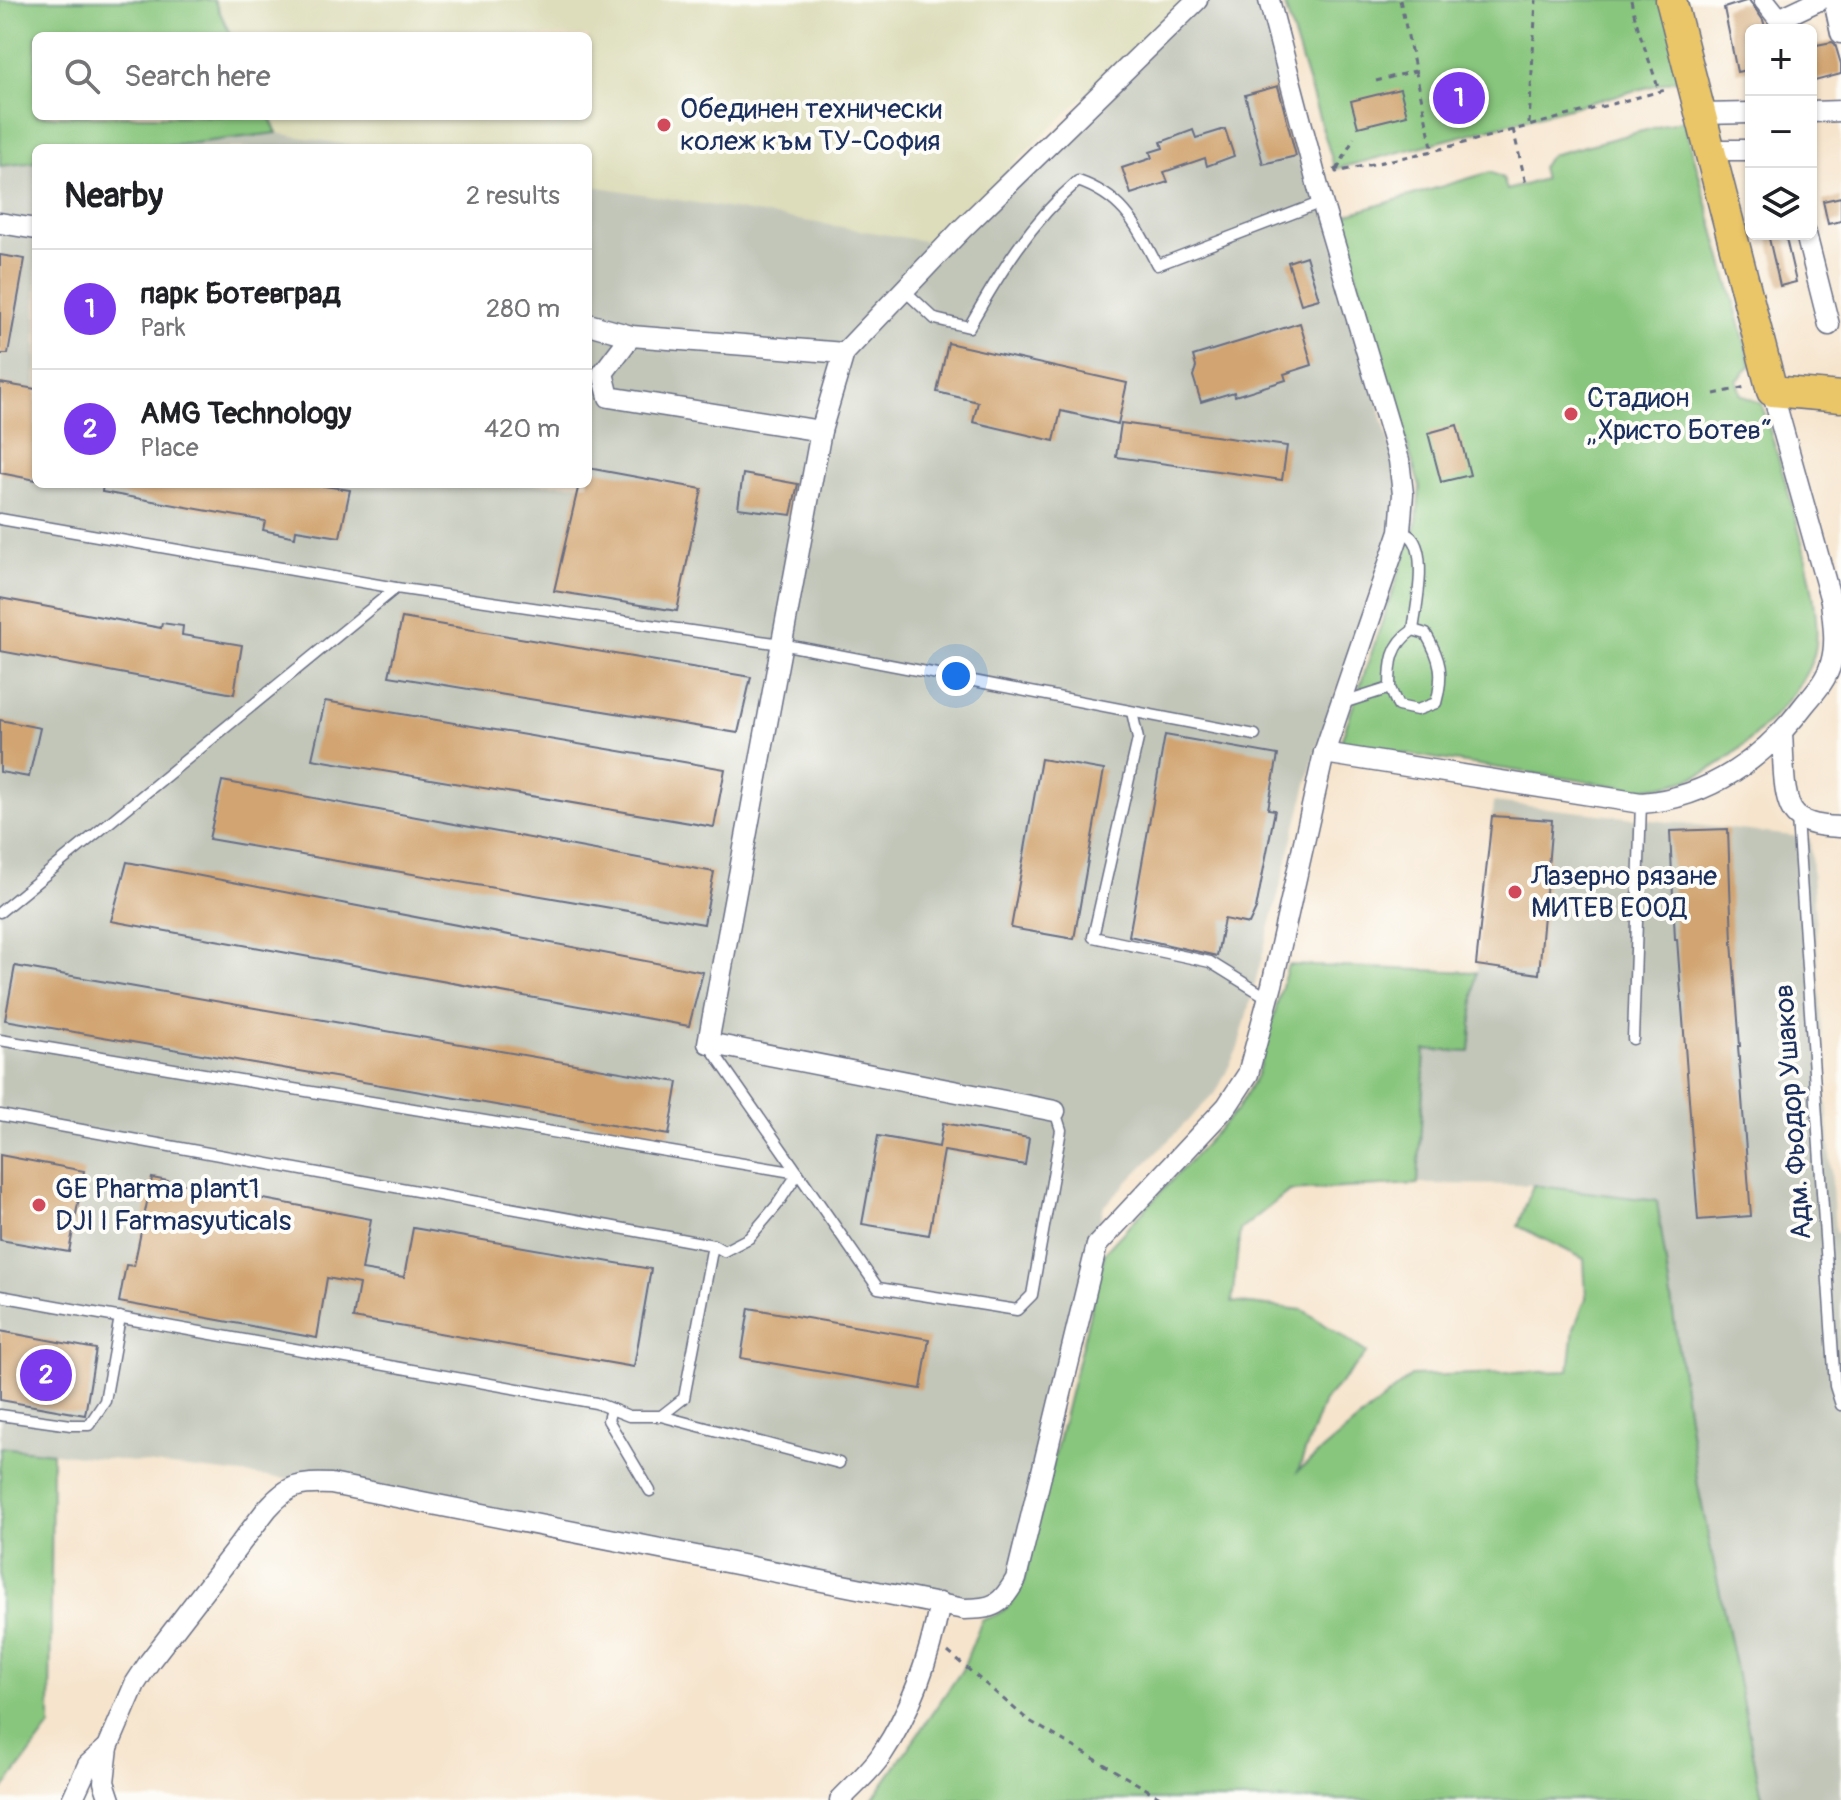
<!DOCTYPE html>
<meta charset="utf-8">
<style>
:root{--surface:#fff;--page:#f6f6f6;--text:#202124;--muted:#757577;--line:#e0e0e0;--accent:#7c3aed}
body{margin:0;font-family:Pangolin,sans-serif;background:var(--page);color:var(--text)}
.controls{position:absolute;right:24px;top:24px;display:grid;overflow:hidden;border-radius:12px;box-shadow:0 2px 6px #0004}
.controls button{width:72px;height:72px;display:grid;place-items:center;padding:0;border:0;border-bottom:2px solid var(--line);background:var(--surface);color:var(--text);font:40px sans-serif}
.you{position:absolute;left:956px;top:676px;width:28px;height:28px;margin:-20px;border:6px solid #fff;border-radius:50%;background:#1a73e8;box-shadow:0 0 0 12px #1a73e833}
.badge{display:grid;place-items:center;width:52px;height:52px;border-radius:50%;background:var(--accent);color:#fff;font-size:26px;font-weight:700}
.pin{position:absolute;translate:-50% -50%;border:4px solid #fff;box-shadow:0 2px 8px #0006}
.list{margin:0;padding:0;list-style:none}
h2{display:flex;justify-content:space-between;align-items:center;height:104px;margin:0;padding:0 32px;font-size:34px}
h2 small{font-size:26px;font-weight:400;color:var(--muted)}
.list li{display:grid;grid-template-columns:52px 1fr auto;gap:24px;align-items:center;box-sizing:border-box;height:120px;padding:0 32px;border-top:2px solid var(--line)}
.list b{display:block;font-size:30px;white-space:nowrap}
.list p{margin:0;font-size:26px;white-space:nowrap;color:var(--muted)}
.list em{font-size:26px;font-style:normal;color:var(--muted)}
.icon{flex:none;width:44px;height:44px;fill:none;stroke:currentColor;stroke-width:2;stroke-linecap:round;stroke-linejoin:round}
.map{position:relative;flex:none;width:1841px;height:1800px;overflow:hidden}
.search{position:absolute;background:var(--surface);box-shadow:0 2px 6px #0004;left:32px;top:32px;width:560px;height:88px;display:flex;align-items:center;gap:20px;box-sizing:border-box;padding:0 28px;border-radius:12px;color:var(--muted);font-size:30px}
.panel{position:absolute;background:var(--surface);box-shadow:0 2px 6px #0004;left:32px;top:144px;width:560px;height:344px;border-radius:12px}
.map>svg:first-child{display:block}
</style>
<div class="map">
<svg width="1841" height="1800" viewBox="0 0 1841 1800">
<rect width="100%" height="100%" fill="#fdfcf7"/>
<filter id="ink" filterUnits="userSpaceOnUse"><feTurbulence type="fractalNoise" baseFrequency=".0125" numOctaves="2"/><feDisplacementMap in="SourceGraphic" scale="16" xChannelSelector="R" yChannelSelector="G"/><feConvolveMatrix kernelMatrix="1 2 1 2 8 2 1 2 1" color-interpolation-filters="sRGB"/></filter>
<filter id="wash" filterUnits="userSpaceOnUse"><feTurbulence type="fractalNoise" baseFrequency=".006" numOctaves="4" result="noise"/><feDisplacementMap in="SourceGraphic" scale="32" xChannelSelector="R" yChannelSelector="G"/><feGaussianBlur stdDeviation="1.8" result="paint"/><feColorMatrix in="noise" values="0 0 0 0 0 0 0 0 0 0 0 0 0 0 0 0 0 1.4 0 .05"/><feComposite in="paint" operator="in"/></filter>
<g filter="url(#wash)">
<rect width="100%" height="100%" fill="#f6e4cc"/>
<path fill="#ddb" d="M214,0H1183L933,243L588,185V148H366L277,133L269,116H588V36H231Z"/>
<g fill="#c2c6b9">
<path d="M1197,0H1269L1403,494L1315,754L1238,1048L1217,1091L1104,1206L1016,1579L987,1609L331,1484L0,1447V166L36,162V484H588V185L949,245Z"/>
<path d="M277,133L366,148H153Z"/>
<path d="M1493,802L1810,838L1835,1232L1841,1233V1800H1764L1761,1792L1698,1486L1657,1201L1533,1185L1418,1184L1425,1049L1469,1052Z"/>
</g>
<g fill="#88c67d" stroke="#527a6e" stroke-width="2">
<path d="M0,0H214L231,36H36V116H269L277,133L153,148H36V162L0,166Z"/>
<path d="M1283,0H1666L1687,77L1335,169Z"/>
<path d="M1684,120L1751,365L1737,381L1741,395L1762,404C1777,458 1831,611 1813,658C1803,685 1780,711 1759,731C1721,769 1691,785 1637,789L1340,744L1417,521L1420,487L1339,217L1490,172L1503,178L1507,190L1544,179L1541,167L1551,155Z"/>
<path d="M1288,965L1476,972L1470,1052L1425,1050L1418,1184L1289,1191L1240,1230L1232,1302L1303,1310L1367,1353L1324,1401L1298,1471L1411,1376L1569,1371L1574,1328L1586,1298L1584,1259L1518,1226L1533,1185L1657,1201L1698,1486L1761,1792L1764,1800H872L962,1670L982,1620C1005,1614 1013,1604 1023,1583L1105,1252L1237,1110L1257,1075Z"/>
<path d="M0,1447L52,1453L50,1727L0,1794Z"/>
</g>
<g id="blocks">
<g fill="#d1a471">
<path d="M1749,0L1763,20L1766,30H1751V69L1737,72L1724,8Z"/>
<path d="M1832,42L1835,44L1841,64V74L1811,82V46Z"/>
<path d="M1278,86L1296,156L1263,164L1245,95Z"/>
<path d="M1400,89L1407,115L1358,127L1351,101Z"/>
<path d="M1225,129L1234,156L1207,166L1205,158L1164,172L1168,182L1131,194L1122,168L1152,158L1150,152L1163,148L1161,142L1193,130L1196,138Z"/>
<path d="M1841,197V221L1828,224L1823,201Z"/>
<path d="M1768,234H1785L1796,282L1780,286Z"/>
<path d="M0,255L25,259L8,354H0Z"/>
<path d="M1306,256L1319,299L1301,304L1288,262Z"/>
<path d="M1300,323L1312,365L1284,374L1286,380L1235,396L1234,392L1201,402L1193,376L1196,367L1193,356Z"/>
<path d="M948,343L1127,383L1118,424L1061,411L1054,441L973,422L978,402L937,392Z"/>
<path d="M0,383L36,389V480L0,473Z"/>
<path d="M1121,423L1287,446L1282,480L1116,457Z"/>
<path d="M1457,425L1470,475L1441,482L1428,433Z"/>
<path d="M588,468L702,489L677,611L554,591L579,484H588Z"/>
<path d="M743,474L798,484L791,515L738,508Z"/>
<path d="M103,484H312L350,490L340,537L296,530L295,537L263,530L265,521L102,492Z"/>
<path d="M0,598L161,628L162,623L183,626L182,635L242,645L234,694L0,651Z"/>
<path d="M402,618L751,677L738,733L389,676Z"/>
<path d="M325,701L725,769L714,827L312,759Z"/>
<path d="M0,720L40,728L29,777L0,772Z"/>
<path d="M1165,735L1278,755L1268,809L1275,810L1256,909L1249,924L1224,919L1217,956L1129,936Z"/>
<path d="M1041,759L1104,770L1074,939L1011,928Z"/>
<path d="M222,781L714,872L704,924L209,839Z"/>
<path d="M1492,816L1552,820L1539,974L1476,965Z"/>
<path d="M1728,829L1732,942L1740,1046H1738L1751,1216L1698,1220L1677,939H1675L1670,831Z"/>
<path d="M127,862L703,972L689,1026L111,921Z"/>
<path d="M15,966L678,1082L669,1135L5,1020Z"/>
<path d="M943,1123L1029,1138L1025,1165L944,1151L929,1235L862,1224L878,1136L939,1147Z"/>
<path d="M0,1155L84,1171L69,1252L0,1240Z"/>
<path d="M152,1178L371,1219L362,1270L404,1277L413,1228L651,1269L634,1367L353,1318L359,1284L327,1278L317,1338L119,1302L126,1265L134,1266Z"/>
<path d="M749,1308L929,1339L921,1389L741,1358Z"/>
<path d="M0,1331L96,1349L85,1415L0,1400Z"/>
</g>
</g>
</g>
<g filter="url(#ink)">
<use href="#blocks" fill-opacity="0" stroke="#686e84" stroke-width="2"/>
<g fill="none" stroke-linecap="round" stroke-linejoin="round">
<g stroke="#686e84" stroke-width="13">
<g id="lane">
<path d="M904,290L935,319L969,327C999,274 1031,221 1078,181C1124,197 1136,225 1157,265L1322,202"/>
<path d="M0,519L396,588L781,644L1255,735"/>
<path d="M1400,531C1403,533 1408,534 1411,537C1428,554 1416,608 1413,630"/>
<path d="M1343,703L1390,688C1390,663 1391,645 1413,630L1426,634C1441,660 1444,674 1436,703L1417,710L1398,706L1390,688"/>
<path d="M1132,712L1138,739L1093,937L1210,962L1268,998"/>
<path d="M1797,818L1835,1386L1841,1405"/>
<path d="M0,912L396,588"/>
<path d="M1633,1039L1641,803"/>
<path d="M0,1040L798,1173L708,1044"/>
<path d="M0,1115L713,1245"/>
<path d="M0,1296L596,1403L629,1416H661L684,1398L713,1245L724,1251L749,1238L777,1205L798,1173L878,1288L1017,1310L1032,1295L1061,1130L1055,1111"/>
<path d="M611,1409L608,1420L650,1491"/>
<path d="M0,1415L71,1425H89L105,1401L120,1317"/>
<path d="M661,1416L839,1463"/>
</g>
</g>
<g stroke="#686e84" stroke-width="23">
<g id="street">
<path d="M1764,0L1779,19L1819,0"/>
<path d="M1834,0L1841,33"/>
<path d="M1811,112L1841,111"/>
<path d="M1700,114L1751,113"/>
<path d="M1710,150H1751"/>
<path d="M0,223L36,229"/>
<path d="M1806,234L1829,325"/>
<path d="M588,324L631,336L844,353"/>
<path d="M631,336L603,373L609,397L821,431"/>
<path d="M1782,734C1784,755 1781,803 1797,816C1809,826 1826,826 1841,827"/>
<path d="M1324,753L1641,803C1710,798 1765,757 1805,704C1816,691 1827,679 1831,663C1837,643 1833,622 1831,601L1772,391"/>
<path d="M1055,1111L708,1043L821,431L844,353L962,229L1197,0"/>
<path d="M108,1747L104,1782L110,1800"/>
<path d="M72,1800L88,1765L108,1747L135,1684L150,1661L267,1509C289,1484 299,1483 331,1484L964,1609C994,1609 1001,1605 1016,1579L1097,1245L1227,1106L1248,1074L1272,985L1324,753L1400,531L1403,494L1399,460L1322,202L1269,0"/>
<path d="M840,1800C854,1785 871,1771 882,1754C912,1709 930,1656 940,1603"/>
</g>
</g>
<g stroke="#686e84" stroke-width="33">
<path id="primary" d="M1671,0L1772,391L1841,397"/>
</g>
<g stroke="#686e84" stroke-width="3" stroke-dasharray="6 6" stroke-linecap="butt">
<path d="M1400,0L1433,151"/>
<path d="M1631,0C1637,31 1650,60 1659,91"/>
<path d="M1376,81L1415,71"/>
<path d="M1529,124L1536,0"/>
<path d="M1513,129L1526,184"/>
<path d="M1335,168L1336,172L1433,151L1669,89"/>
<path d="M1337,170L1354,138"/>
<path d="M1714,394L1746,387"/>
<path d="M948,1652L1028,1720L1165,1800"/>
</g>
<use href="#lane" stroke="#fff" stroke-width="10"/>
<use href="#street" stroke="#fff" stroke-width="20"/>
<use href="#primary" stroke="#eac669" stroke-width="30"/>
</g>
</g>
<g fill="#d1495b" stroke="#fdfcf7" stroke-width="3">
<circle cx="664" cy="125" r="8"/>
<circle cx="1571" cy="414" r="8"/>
<circle cx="1515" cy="892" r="8"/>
<circle cx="39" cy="1205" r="8"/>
</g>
<g text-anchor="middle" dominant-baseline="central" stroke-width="8" stroke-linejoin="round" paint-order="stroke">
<g font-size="28" fill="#1b2f5e" stroke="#fdfcf7" text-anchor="start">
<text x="680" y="109">Обединен технически<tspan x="680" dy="32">колеж към ТУ-София</tspan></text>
<text x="1587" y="398">Стадион<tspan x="1587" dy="32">„Христо Ботев“</tspan></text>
<text x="1531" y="876">Лазерно рязане<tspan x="1531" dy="32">МИТЕВ ЕООД</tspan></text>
<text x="55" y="1189">GE Pharma plant1<tspan x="55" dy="32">DJI I Farmasyuticals</tspan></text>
</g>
<g font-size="28" fill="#1b2f5e" stroke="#fdfcf7">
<text transform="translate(1793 1112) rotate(-94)">Адм. Фьодор Ушаков</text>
</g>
</g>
</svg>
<div class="controls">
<button>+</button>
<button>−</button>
<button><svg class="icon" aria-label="layers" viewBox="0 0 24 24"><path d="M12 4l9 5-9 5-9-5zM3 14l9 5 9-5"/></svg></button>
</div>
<div class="you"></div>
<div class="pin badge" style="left:1459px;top:98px">1</div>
<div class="pin badge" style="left:46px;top:1375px">2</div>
<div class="search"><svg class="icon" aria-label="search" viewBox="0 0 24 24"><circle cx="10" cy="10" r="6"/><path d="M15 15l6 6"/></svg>Search here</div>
<section class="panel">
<h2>Nearby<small>2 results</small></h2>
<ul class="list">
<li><span class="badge">1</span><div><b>парк Ботевград</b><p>Park</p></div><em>280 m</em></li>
<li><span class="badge">2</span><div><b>AMG Technology</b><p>Place</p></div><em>420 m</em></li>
</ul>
</section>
</div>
